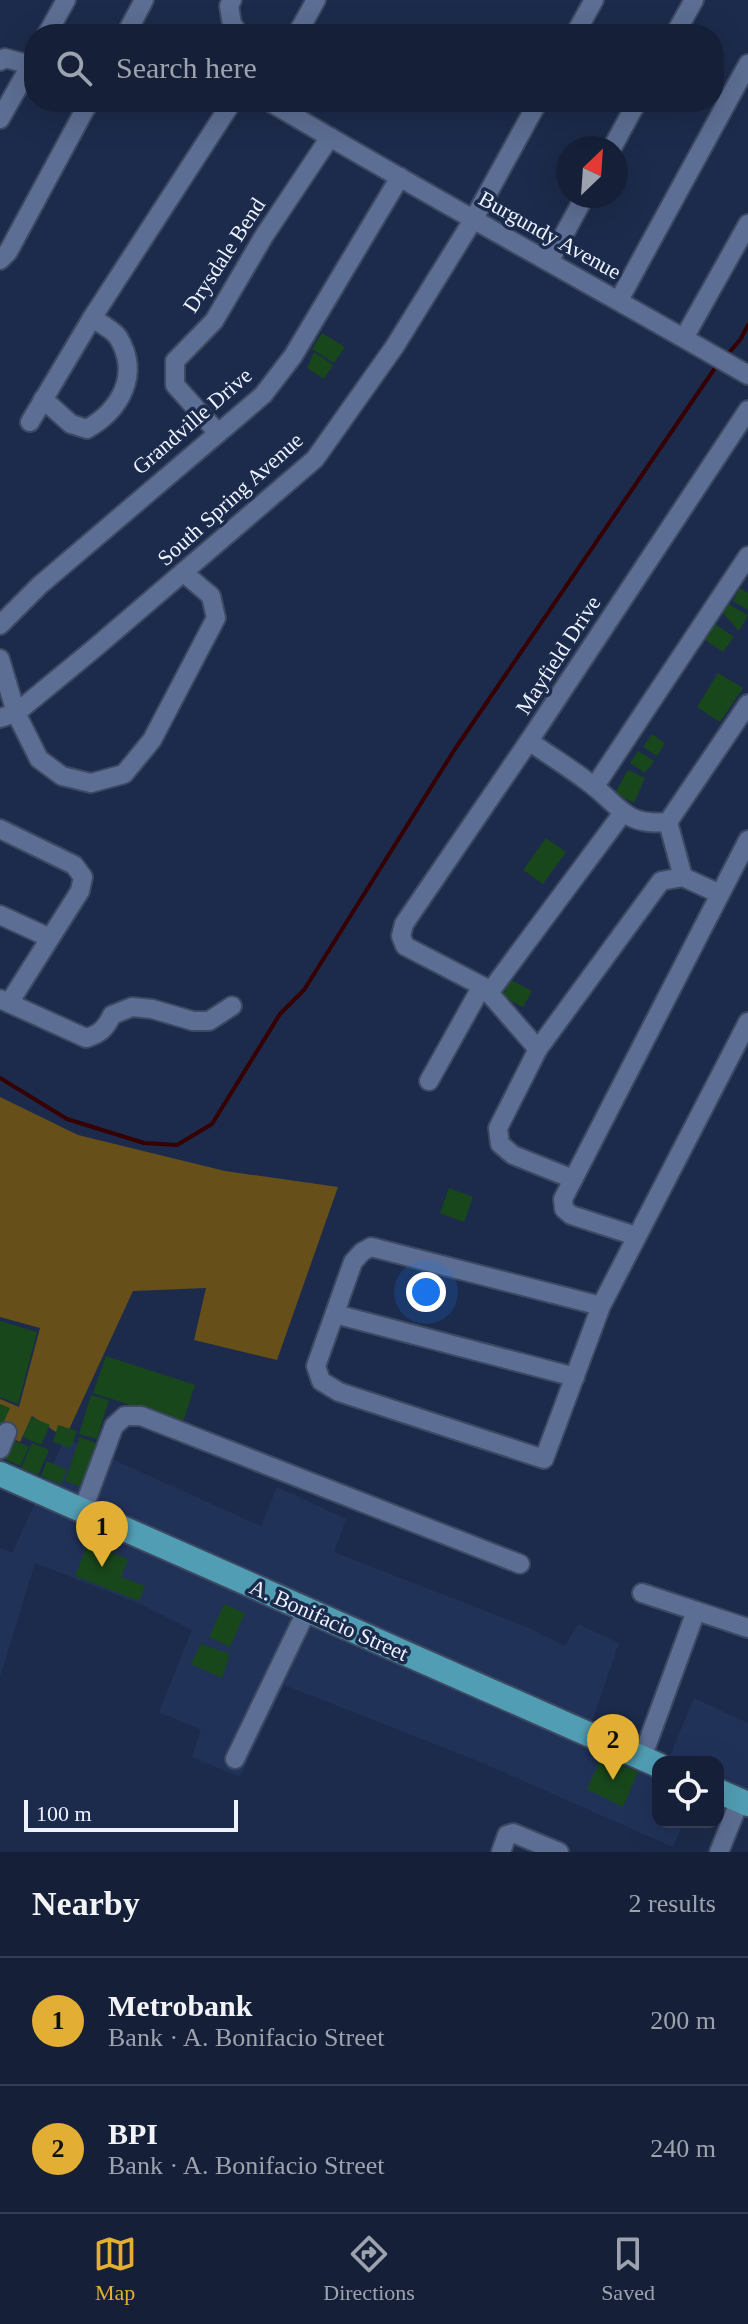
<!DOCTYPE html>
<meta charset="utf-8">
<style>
:root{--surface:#152038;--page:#1e2840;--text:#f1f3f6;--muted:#9da3ae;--line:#343e53;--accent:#e2af34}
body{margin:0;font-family:Georgia,serif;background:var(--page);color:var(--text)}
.controls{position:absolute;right:24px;bottom:24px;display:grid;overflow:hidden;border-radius:16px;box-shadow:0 8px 32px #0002}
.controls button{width:72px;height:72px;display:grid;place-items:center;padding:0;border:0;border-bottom:2px solid var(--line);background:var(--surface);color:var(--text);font:40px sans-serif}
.compass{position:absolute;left:556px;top:136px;width:72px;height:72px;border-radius:50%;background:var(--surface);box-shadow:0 8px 32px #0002;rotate:25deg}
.scale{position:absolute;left:24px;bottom:20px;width:214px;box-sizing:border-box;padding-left:8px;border:4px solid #ecf2ff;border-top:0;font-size:22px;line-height:28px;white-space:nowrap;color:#ecf2ff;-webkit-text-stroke:6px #1c2b4b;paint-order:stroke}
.you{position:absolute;left:426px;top:1292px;width:28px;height:28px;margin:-20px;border:6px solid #fff;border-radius:50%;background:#1a73e8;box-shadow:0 0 0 12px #1a73e833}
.badge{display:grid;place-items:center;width:52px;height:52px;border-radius:50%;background:var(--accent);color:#111;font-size:26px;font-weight:700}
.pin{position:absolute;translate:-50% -66px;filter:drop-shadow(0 2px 4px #0008)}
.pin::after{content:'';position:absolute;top:42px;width:28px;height:24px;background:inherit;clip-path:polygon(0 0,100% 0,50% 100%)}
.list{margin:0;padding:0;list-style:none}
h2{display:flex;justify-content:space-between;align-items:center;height:104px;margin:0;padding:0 32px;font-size:34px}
h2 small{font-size:26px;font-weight:400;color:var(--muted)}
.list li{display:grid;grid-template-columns:52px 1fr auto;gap:24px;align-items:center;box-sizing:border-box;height:128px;padding:0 32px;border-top:2px solid var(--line)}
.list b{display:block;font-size:30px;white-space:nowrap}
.list p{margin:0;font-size:26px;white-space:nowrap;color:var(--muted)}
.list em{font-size:26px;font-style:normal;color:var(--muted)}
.icon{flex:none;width:44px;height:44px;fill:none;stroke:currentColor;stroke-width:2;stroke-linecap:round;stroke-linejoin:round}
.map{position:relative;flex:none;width:748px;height:1852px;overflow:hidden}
.search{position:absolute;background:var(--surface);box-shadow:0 8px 32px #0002;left:24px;right:24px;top:24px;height:88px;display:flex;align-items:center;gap:20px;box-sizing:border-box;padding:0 28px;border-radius:32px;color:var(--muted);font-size:30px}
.sheet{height:360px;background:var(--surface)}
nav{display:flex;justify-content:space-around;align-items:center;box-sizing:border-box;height:112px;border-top:2px solid var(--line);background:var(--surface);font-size:22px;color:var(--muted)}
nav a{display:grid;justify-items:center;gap:4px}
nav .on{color:var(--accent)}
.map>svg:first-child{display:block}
</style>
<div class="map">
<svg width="748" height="1852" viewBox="0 0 748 1852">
<rect width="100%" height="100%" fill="#1c2b4b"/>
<path fill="#213259" d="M65,1438L261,1526L277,1487L346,1519L334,1552L524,1626L565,1646L578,1624L619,1643L592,1721L669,1758L694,1698L748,1723V1815L718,1803V1762H658V1822H684L673,1847L478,1761L284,1685L240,1777L192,1757L201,1730L159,1712L192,1630L140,1604L35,1563L0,1677V1548L12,1553Z"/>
<path fill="#674f19" d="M0,1097L78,1135L225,1171L338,1187L277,1360L194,1340L206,1288L133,1291L65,1438L32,1416L20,1442L0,1432V1399L19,1407L40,1328L0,1317Z"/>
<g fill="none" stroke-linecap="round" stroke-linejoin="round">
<g stroke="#360002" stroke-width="4">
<path d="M726,356L740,340L748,325"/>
<path d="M0,1078L67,1119L144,1143L177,1145L212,1124L280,1014L304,990L455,749L717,365"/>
</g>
</g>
<g fill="#18471c">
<path d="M322,333L345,347L334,363L312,349Z"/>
<path d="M314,352L333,365L324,379L307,368Z"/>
<path d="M740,588L748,593V610L733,601Z"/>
<path d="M728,604L748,615L739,631L723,613Z"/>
<path d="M715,624L734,637L723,652L704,639Z"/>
<path d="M718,673L743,688L720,722L697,707Z"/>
<path d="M652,734L665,743L657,756L643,747Z"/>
<path d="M638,751L654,761L645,773L630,763Z"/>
<path d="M628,770L645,778L634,803L615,793Z"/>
<path d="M546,838L566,852L543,884L523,870Z"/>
<path d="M511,980L532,991L523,1007L502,996Z"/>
<path d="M449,1188L473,1197L464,1222L440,1213Z"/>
<path d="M0,1321L37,1332L18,1404L0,1397Z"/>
<path d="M106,1356L195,1385L183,1422L93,1393Z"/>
<path d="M91,1395L109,1400L97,1439L79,1434Z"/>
<path d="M0,1404L10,1408L0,1430Z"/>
<path d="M31,1417L50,1425L41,1445L23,1437Z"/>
<path d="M58,1425L77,1431L71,1448L53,1442Z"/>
<path d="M80,1437L96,1443L81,1487L65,1481Z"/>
<path d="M11,1439L29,1447L20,1466L2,1458Z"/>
<path d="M32,1443L49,1450L38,1475L21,1468Z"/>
<path d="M47,1461L67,1470L61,1484L41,1476Z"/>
<path d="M88,1543L128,1559L121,1577L145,1586L139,1601L75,1576Z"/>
<path d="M224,1604L245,1613L230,1647L209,1637Z"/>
<path d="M201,1644L230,1654L222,1678L191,1664Z"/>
<path d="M602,1756L638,1772L623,1807L587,1789Z"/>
</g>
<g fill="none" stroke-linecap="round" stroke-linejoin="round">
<g stroke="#3d4862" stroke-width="22">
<g id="minor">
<path d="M232,0L229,6L232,24L239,34"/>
<path d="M47,34L66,0"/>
<path d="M126,34L144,0"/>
<path d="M297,34L316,0"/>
<path d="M575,34L594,0"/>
<path d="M675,34L694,0"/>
<path d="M0,61L5,58L31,65"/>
<path d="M270,102C428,196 589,283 748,375"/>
<path d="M0,119L34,59"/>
<path d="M612,148L637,102"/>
<path d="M0,260L8,252L89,102"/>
<path d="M550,260L585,196"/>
<path d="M619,300L748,64"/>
<path d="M684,338L748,224"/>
<path d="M43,399L71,424L87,429C120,410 141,375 118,337C113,330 100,323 92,318"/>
<path d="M30,422L92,318L232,102"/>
<path d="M218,433L175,385V361L214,321L264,236L330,137"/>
<path d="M0,625L40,585L263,395L293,356L400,177"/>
<path d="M0,659L16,713L39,759L62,776L91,783L124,774L152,740L216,618L211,596L184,573"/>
<path d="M0,718L16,713L96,647L315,459L395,346L473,220L538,102"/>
<path d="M529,741C550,756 572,769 592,785C621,807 625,826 668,822L748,704"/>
<path d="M595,786L748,556"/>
<path d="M622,814L489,993L482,986L405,946L401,936L404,924L529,741L748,410"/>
<path d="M668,822L683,877"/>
<path d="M0,829L74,865L83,877L80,891L9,1003"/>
<path d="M0,915L50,938"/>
<path d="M489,993L538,1049"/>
<path d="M0,999L86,1038C100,1034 106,1028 112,1015L132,1007L152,1009L193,1021H209L232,1006"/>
<path d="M429,1081L482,986"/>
<path d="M573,1179L513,1155L500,1144L498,1128L538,1049L661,881L683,877L720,894"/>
<path d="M636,1236L571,1215L564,1209L563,1199L748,840"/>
<path d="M601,1306L371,1247L362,1252L353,1262L316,1366L321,1381L339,1392L544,1459L601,1306L748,1022"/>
<path d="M335,1314L575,1377"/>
<path d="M0,1449L7,1432"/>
<path d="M82,1512L114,1426L125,1416H141L520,1564"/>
<path d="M642,1593L748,1628"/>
<path d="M642,1758L696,1611"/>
<path d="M235,1759L307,1610"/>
<path d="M501,1852L507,1835L513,1833L559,1852"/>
<path d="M719,1852L740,1800"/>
</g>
</g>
<g stroke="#3d4862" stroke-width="28">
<g id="major">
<path d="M0,1474L658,1765"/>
<path d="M718,1791L748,1804"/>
</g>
</g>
<use href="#minor" stroke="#5c6e93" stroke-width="18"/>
<use href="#major" stroke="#519eb4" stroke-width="24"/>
</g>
<g text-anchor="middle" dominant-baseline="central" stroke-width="7" stroke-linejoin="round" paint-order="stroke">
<g font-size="22" fill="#ecf2ff" stroke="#1c2b4b">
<text transform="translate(550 235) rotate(29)">Burgundy Avenue</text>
<text transform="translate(224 255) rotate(-57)">Drysdale Bend</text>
<text transform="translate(192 421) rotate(-41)">Grandville Drive</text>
<text transform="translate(230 499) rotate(-42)">South Spring Avenue</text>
<text transform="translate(558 655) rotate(-57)">Mayfield Drive</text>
<text transform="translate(329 1620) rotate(24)">A. Bonifacio Street</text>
</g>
</g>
</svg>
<div class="controls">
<button><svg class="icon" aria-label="locate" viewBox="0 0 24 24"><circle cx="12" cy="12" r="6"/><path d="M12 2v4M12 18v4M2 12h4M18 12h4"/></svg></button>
</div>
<svg class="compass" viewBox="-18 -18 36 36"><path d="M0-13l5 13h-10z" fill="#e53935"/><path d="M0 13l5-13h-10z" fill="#9da3ae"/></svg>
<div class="scale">100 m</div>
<div class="you"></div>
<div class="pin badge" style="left:102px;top:1567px">1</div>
<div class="pin badge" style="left:613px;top:1780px">2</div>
<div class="search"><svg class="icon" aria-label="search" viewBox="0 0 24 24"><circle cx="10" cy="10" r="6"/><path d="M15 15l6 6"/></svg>Search here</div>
</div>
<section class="sheet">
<h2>Nearby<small>2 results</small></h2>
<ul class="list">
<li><span class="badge">1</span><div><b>Metrobank</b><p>Bank · A. Bonifacio Street</p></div><em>200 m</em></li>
<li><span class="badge">2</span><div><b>BPI</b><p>Bank · A. Bonifacio Street</p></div><em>240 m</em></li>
</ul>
</section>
<nav>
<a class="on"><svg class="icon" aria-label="map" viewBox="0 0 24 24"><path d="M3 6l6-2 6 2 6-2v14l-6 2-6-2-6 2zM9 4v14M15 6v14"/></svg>Map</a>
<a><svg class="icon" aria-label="directions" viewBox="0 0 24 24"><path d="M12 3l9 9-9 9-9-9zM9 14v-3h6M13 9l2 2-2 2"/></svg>Directions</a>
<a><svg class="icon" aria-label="saved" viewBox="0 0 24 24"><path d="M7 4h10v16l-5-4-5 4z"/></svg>Saved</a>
</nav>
